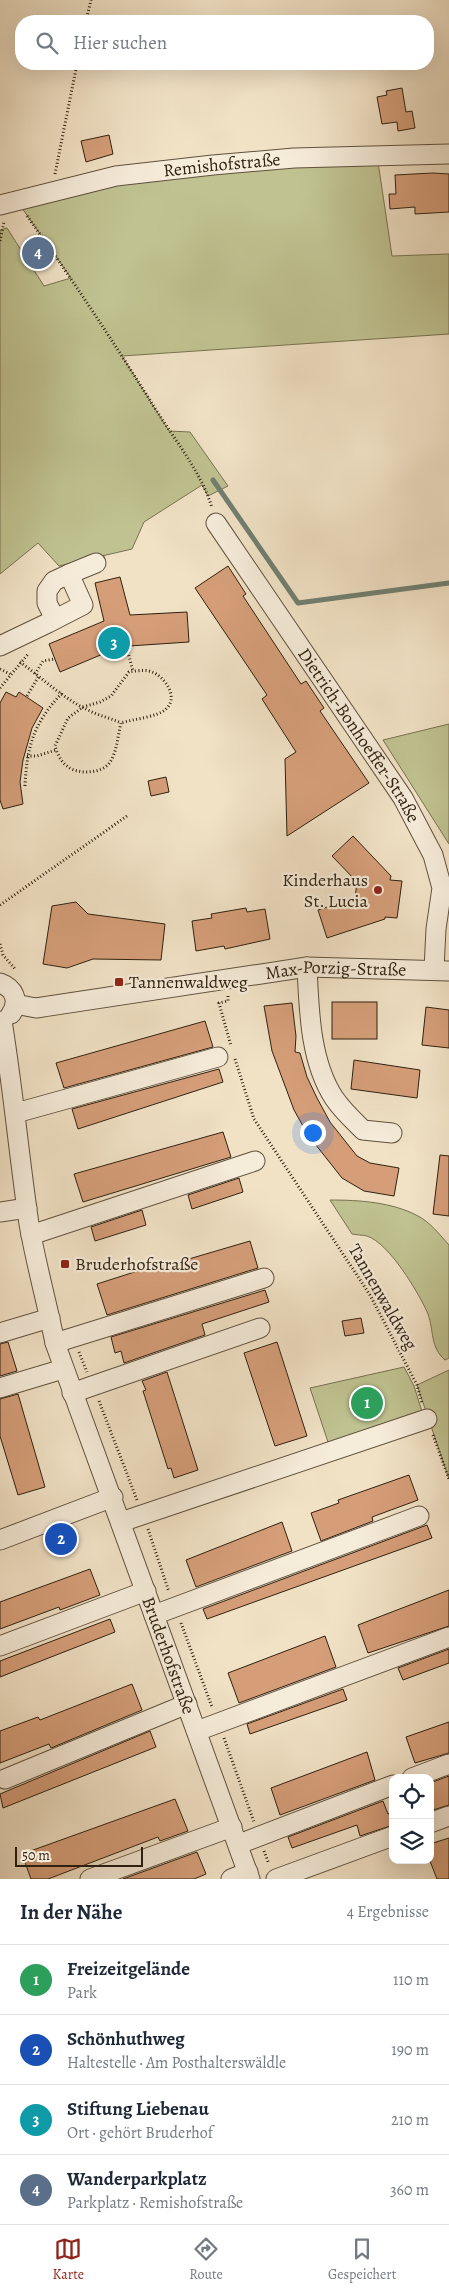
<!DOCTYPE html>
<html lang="de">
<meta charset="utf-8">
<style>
:root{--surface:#fff;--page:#f6f6f7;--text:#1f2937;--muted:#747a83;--line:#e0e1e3;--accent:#8f2418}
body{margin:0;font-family:Alegreya,serif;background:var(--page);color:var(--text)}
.controls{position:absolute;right:15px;bottom:15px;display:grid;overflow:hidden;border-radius:10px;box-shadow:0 5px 20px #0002}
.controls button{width:45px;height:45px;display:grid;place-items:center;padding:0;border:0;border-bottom:1px solid var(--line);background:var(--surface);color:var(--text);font:25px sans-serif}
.scale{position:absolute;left:15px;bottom:12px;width:128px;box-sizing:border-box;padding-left:5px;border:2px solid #302110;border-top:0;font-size:14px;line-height:18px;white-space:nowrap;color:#302110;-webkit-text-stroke:4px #f6ecda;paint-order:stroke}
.you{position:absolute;left:312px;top:1132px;width:18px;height:18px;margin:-12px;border:4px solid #fff;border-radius:50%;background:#1a73e8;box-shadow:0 0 0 8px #1a73e833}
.badge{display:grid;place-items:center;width:32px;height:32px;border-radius:50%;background:var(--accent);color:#fff;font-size:16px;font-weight:700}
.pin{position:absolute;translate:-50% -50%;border:2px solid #fff;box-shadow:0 1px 5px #0006}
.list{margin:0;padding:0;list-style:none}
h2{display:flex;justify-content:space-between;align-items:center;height:65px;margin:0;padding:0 20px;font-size:21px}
h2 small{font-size:16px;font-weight:400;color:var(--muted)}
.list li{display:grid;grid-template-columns:32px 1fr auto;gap:15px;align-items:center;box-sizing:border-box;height:70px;padding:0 20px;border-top:1px solid var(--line)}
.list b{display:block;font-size:19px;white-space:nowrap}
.list p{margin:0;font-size:16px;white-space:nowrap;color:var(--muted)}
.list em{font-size:16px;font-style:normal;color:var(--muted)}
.icon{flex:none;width:28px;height:28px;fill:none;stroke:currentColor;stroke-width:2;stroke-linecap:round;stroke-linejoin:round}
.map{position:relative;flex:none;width:449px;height:1879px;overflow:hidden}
.search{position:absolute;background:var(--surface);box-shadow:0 5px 20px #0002;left:15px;right:15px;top:15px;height:55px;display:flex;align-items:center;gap:12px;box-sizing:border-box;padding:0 18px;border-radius:20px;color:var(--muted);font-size:19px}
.sheet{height:345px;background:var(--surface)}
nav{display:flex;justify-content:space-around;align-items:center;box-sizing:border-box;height:70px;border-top:1px solid var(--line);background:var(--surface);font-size:14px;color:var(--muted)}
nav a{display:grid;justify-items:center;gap:2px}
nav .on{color:var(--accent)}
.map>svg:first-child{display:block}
</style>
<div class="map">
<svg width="449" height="1879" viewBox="0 0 449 1879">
<rect width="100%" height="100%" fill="#f1e2c6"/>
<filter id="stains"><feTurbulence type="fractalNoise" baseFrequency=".004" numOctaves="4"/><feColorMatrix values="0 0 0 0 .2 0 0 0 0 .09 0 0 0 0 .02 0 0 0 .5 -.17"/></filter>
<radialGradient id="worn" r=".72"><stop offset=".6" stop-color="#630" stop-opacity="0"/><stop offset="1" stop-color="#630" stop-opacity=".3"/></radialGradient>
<g fill="#c0c291" stroke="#787250">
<path d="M377,155L392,256L449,254V334L122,356L169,431L190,432L228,486L208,496L202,485L144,522L132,549L59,566L38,543L0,574V230L7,228L44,286L71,278L17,201L116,176Z"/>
<path d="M449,724V844L383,740Z"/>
<path d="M330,1200C359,1200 392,1202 418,1216C430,1222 440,1235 449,1245V1358L445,1360C430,1347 434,1331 428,1314C419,1293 389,1243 367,1236C363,1235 357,1235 352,1234Z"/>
<path d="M404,1367L414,1386L424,1418L330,1448L310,1388Z"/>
<path d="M449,1370V1479L417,1385Z"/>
</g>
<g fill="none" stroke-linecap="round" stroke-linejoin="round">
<path stroke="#707f71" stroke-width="5" d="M213,480L298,603L449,583"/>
</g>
<g fill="#d59e79" stroke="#302110">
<path d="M402,88L406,112L412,111L415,128L398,131L397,122L382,124L377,97L387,95L386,91Z"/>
<path d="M109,135L113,154L86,162L81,141Z"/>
<path d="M433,173L449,174V212L415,214V207L390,209L389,194H396L395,175Z"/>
<path d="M228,566L246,594L243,596L301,684L306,681L324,708L320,711L369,783L287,836L285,759L296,752L262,699L267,695L195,588Z"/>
<path d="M120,577L130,615L187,612L189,642L129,646V643L60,672L49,644L104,621L95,583Z"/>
<path d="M6,692L16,697L19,692L43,708L32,728L23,760L20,782L23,804L3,809L0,800V703Z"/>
<path d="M166,777L169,792L151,796L148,781Z"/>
<path d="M353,836L391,876L390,880L402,881L397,918L385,917V919L327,938L318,910L355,898L357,882L332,856Z"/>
<path d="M76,902L88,914L165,924L161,960L93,959L67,968L43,964L52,906Z"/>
<path d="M246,908L247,912L265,909L270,939L225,949L224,946L196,951L192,921L212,918L211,914Z"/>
<rect x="332" y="1002" width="45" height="37"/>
<path d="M292,1003L296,1036L295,1052L300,1053L307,1077L317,1098L330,1122L357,1156L370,1163L399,1168L394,1196L364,1191L342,1178L308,1135L294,1110L272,1051L264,1006Z"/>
<path d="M426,1007L449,1010V1048L422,1045Z"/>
<path d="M205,1021L213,1047L64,1088L56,1063Z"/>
<path d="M354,1060L420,1070L417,1098L351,1089Z"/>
<path d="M219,1069L223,1082L78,1129L72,1109Z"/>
<path d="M223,1132L231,1157L83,1202L74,1174Z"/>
<path d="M440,1155L449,1156V1216L433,1214Z"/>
<path d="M239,1178L243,1192L192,1209L188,1195Z"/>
<path d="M142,1210L146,1225L95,1241L91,1227Z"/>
<path d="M250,1241L258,1268L107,1315L97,1284L147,1268L148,1271Z"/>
<path d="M265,1290L269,1302L202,1324L205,1335L124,1363L121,1351L115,1353L111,1337Z"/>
<path d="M361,1318L364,1333L345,1336L342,1321Z"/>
<path d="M8,1342L17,1371L0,1376V1344Z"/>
<path d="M277,1342L307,1436L275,1446L244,1353Z"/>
<path d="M167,1372L198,1470L174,1478L171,1468L168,1469L143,1391L146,1390L142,1381Z"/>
<path d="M18,1394L45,1487L18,1495L0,1436V1399Z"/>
<path d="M409,1475L418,1500L372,1517L373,1521L321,1541L311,1513L339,1503L338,1500Z"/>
<path d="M282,1522L292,1551L196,1587L186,1560Z"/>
<path d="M427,1525L432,1538L207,1619L203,1609Z"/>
<path d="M90,1569L100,1595L60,1610L59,1607L0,1629V1602Z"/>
<path d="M449,1590V1626L368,1653L358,1625Z"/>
<path d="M110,1619L115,1632L0,1677V1661Z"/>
<path d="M325,1636L336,1667L239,1703L228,1673Z"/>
<path d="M449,1649V1663L403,1680L398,1668Z"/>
<path d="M132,1684L142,1710L51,1748L49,1744L0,1763V1731L38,1717L40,1720Z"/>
<path d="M343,1689L347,1700L250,1734L247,1724Z"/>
<path d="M449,1722V1753L415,1763L406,1737Z"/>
<path d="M150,1731L156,1747L3,1808L0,1794Z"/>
<path d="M367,1752L375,1780L280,1815L271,1788Z"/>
<path d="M449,1776V1805L430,1811V1783Z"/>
<path d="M175,1799L188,1831L160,1841L158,1837L48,1879H31L22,1854Z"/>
<path d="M383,1801L388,1814L393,1812V1825L360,1836L357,1825L292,1848L288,1837Z"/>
<path d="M449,1838V1879H437L430,1861V1844Z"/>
<path d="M197,1852L206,1874L194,1879H123Z"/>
</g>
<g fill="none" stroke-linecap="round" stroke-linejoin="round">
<g stroke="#60513e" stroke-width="21">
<g id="minor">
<path id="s1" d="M0,205L116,176L213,165L294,158L449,154"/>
<path id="s2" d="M216,523L403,798L433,855L442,888L436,929L434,969"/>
<path d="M69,574L96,563"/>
<path d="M0,646L48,623L83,605L69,574L54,581L47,591V603L55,619"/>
<path d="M307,967C309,1010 310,1061 334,1098C342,1110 353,1120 363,1130L392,1133"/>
<path d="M0,983C14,988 20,1001 11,1014"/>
<path id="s3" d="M15,1004L36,1008L307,967L449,971"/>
<path id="s4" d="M2,1021C13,1088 19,1156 29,1224C36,1264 47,1303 55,1343L250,1879"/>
<path d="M16,1113L218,1057"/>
<path d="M0,1212L27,1208"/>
<path d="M31,1235L255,1161"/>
<path d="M0,1333L50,1318"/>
<path d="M55,1343L264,1278"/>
<path d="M0,1388L63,1369"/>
<path d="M72,1393L260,1328"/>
<path d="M121,1522L427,1419"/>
<path d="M0,1540L113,1497"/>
<path d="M154,1615L419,1516"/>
<path d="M0,1646L146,1591"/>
<path d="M197,1731L449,1637"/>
<path d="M412,1778L449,1764"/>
<path d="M5,1779L187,1704"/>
<path d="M430,1823L449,1816"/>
<path d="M239,1844L393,1785"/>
<path d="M90,1879L232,1827"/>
<path d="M231,1879L248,1872"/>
<path d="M276,1879L393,1836"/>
</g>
</g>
<g stroke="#302110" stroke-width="3" stroke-dasharray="1 2.5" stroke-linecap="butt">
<path d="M86,21L91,0"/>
<path d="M55,174L77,64"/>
<path d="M27,216C73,280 116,346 158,413C176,441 203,476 212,508"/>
<path d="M0,241L4,222"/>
<path d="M126,645L133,671"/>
<path d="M20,662C42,678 64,699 88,710C99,716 111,718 121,723C118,734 117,752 110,762C103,774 77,775 67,766C61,762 57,753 55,746L68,718L83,707L100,702L111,696L129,672C136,671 145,669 152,672C165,677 179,697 166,709C158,717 133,719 121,723"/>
<path d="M0,669L10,674"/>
<path d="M35,674L43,661L55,659"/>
<path d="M0,688L29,653"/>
<path d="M27,696L39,676"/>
<path d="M27,756H37L56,750"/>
<path d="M25,786C27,745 34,723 62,693"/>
<path d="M0,905L127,816"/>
<path d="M0,944L3,955L16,970"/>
<path d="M228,996V1001L219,1003L231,1046"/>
<path d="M235,1059L254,1119L370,1295L417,1385L422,1403"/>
<path d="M79,1352L87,1372"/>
<path d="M99,1401L137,1500"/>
<path d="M433,1435L449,1479"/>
<path d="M148,1529L169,1592"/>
<path d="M181,1623L212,1707"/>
<path d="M224,1738L254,1822"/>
<path d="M264,1851L269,1864"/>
</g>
<use href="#minor" stroke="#f6ecda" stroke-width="19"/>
</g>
<g fill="#8f2418" stroke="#f6ecda" stroke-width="2">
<circle cx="378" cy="890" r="5"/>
<rect x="114" y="977" width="10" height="10" rx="2.5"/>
<rect x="60" y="1259" width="10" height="10" rx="2.5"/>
</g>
<g text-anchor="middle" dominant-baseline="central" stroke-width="4.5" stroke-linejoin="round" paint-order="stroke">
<g font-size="18" fill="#302110" stroke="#f6ecda">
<text stroke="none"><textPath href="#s1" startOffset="226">Remishofstraße</textPath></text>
<text stroke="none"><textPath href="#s2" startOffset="256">Dietrich-Bonhoeffer-Straße</textPath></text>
<text stroke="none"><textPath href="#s3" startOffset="324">Max-Porzig-Straße</textPath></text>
<text transform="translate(383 1297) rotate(60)">Tannenwaldweg</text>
<text stroke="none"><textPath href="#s4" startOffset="659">Bruderhofstraße</textPath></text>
</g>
<g font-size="18" fill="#302110" stroke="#f6ecda" text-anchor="start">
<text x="368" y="880" text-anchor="end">Kinderhaus<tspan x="368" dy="21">St. Lucia</tspan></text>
<text x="129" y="982">Tannenwaldweg</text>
<text x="75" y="1264">Bruderhofstraße</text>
</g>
</g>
<rect width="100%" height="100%" filter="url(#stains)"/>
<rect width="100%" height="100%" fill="url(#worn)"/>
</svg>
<div class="controls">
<button><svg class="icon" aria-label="locate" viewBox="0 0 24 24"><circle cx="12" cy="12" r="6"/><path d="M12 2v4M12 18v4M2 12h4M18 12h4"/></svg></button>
<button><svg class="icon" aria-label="layers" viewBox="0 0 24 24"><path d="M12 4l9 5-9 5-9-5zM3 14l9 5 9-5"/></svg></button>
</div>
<div class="scale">50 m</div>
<div class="you"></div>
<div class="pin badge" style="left:367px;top:1403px;background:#2e9e5b">1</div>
<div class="pin badge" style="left:61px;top:1539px;background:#1a4fb4">2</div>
<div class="pin badge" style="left:114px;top:643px;background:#0f9aa8">3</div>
<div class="pin badge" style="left:38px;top:253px;background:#5c6f8a">4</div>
<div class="search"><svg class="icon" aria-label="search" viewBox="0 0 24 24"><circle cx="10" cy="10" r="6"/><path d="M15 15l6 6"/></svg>Hier suchen</div>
</div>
<section class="sheet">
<h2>In der Nähe<small>4 Ergebnisse</small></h2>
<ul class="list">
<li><span class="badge" style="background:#2e9e5b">1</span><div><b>Freizeitgelände</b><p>Park</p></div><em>110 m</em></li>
<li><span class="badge" style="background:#1a4fb4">2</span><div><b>Schönhuthweg</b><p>Haltestelle · Am Posthalterswäldle</p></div><em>190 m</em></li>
<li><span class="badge" style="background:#0f9aa8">3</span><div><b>Stiftung Liebenau</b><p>Ort · gehört Bruderhof</p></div><em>210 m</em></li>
<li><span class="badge" style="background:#5c6f8a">4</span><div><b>Wanderparkplatz</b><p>Parkplatz · Remishofstraße</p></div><em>360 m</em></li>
</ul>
</section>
<nav>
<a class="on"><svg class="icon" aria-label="map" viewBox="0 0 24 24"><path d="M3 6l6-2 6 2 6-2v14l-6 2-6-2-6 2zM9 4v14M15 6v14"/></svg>Karte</a>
<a><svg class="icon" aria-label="directions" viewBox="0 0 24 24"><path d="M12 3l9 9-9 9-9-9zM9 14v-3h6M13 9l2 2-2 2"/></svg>Route</a>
<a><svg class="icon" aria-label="saved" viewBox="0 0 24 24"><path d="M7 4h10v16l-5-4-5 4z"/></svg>Gespeichert</a>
</nav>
